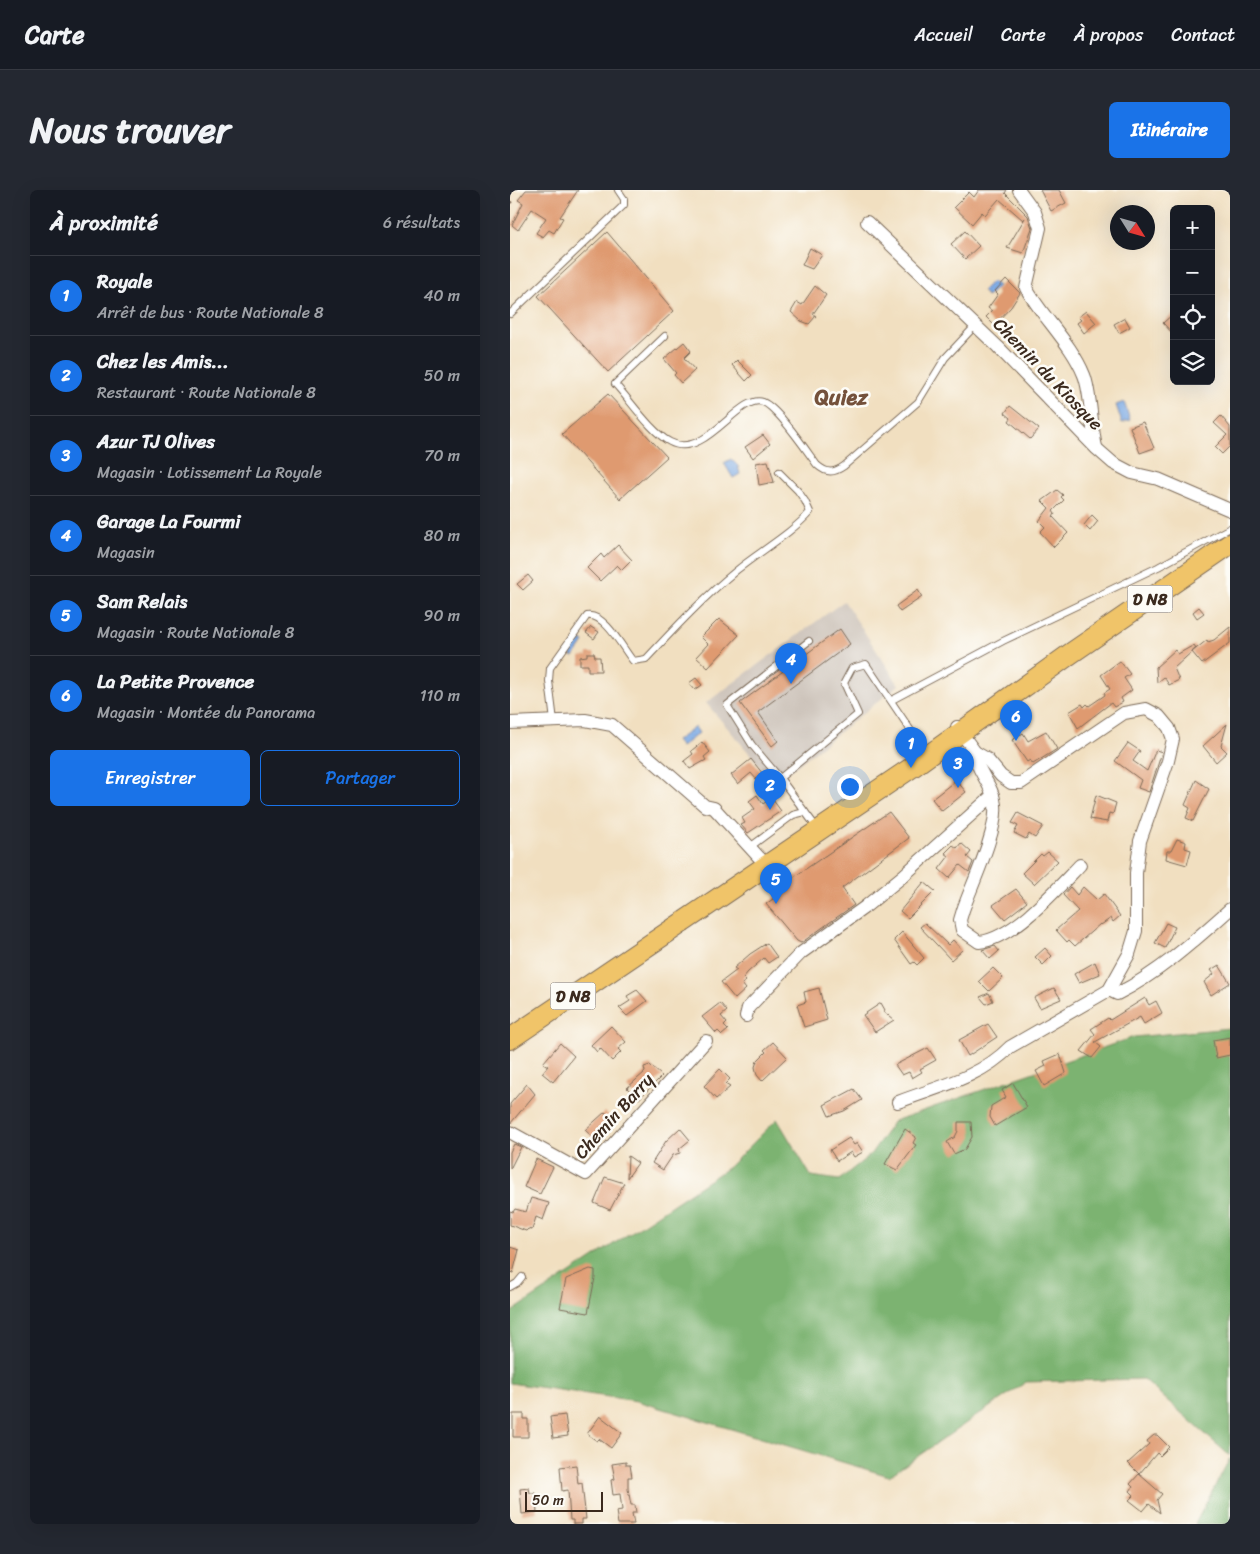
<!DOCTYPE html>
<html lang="fr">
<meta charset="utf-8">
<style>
:root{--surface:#171b24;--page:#242831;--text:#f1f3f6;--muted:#9ea1a6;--line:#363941;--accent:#1a73e8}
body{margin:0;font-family:Sriracha,sans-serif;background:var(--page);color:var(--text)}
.controls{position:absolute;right:15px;top:15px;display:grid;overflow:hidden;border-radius:8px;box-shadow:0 5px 20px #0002}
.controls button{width:45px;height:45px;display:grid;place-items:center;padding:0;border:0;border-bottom:1px solid var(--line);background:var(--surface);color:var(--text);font:25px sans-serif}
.compass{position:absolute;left:600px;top:15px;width:45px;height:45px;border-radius:50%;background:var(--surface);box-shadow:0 5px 20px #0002;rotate:127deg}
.scale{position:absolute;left:15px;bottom:12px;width:78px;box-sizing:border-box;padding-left:5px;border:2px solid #3b2a1e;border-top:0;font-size:14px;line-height:18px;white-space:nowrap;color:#3b2a1e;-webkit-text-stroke:4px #fdfcf7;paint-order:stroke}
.you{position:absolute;left:339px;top:596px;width:18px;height:18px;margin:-12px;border:4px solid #fff;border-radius:50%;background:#1a73e8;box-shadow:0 0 0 8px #1a73e833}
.badge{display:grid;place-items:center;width:32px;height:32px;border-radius:50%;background:var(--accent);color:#fff;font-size:16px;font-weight:700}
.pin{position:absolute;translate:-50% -41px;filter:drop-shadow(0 1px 2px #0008)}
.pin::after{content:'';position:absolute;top:26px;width:18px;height:15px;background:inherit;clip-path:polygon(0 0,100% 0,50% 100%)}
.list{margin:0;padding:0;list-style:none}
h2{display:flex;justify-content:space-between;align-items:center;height:65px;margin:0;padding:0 20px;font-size:21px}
h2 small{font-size:16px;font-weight:400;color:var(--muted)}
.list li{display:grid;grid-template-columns:32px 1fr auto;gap:15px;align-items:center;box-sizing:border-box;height:80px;padding:0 20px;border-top:1px solid var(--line)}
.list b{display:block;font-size:19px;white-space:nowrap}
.list p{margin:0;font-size:16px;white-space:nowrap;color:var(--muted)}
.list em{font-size:16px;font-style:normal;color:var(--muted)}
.actions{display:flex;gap:10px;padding:15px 20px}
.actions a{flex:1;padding:11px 0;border:1px solid var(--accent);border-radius:8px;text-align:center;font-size:18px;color:var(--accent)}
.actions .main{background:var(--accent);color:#fff}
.icon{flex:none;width:28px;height:28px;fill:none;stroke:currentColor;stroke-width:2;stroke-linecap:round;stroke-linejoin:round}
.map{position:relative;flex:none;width:720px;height:1334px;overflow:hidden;border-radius:8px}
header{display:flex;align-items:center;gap:30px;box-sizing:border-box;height:70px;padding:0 25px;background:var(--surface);border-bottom:1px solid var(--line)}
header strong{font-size:24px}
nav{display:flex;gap:28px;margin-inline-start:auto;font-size:18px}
.intro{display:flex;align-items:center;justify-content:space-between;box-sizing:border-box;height:120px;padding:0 30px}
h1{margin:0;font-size:35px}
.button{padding:12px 22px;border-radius:8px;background:var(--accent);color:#fff;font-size:18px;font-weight:700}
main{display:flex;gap:30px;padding:0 30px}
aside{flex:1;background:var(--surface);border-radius:8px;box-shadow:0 5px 20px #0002}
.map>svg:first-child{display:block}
</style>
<header>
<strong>Carte</strong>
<nav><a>Accueil</a><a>Carte</a><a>À propos</a><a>Contact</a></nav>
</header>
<div class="intro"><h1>Nous trouver</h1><a class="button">Itinéraire</a></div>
<main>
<aside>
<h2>À proximité<small>6 résultats</small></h2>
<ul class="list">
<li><span class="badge">1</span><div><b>Royale</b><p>Arrêt de bus · Route Nationale 8</p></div><em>40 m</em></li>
<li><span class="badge">2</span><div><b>Chez les Amis...</b><p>Restaurant · Route Nationale 8</p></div><em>50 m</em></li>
<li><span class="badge">3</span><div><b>Azur TJ Olives</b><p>Magasin · Lotissement La Royale</p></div><em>70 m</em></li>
<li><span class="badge">4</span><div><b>Garage La Fourmi</b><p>Magasin</p></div><em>80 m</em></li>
<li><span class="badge">5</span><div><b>Sam Relais</b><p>Magasin · Route Nationale 8</p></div><em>90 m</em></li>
<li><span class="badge">6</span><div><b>La Petite Provence</b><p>Magasin · Montée du Panorama</p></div><em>110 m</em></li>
</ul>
<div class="actions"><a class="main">Enregistrer</a><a>Partager</a></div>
</aside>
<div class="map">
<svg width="720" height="1334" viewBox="0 0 720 1334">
<rect width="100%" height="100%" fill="#fdfcf7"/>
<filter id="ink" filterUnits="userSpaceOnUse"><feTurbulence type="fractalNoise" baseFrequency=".02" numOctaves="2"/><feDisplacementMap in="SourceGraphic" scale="10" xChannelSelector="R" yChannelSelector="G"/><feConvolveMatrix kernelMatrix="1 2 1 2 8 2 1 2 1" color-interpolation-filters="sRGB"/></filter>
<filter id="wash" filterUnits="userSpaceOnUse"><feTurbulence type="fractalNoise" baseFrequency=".0096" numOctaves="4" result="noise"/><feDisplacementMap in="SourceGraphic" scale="20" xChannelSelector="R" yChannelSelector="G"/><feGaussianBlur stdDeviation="1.12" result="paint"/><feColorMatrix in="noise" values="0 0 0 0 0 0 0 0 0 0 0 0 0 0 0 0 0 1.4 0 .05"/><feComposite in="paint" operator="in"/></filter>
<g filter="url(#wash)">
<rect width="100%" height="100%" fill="#f1dfc0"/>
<path fill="#ccc2b9" d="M334,411L389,495L265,593L196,513Z"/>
<g fill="#7cb371" stroke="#5c6e48">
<path d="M720,838V1266L633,1189L516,1192L379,1286L127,1211L0,1193V1123L219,977L267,929L301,986L329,990L360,965L384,931L624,847Z"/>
<path d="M720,1268V1334H685Z"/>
</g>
<g fill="#7aa8e3" stroke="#5a6980">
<path d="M482,91L488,96L477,107L472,101Z"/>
<path d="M614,212L620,230L612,233L606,215Z"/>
<path d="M221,269L228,276L230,284L223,288L214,273Z"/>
<path d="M68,448L74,452L64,467L57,463Z"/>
<path d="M185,537L189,543L171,557L166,551Z"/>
</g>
<g id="blocks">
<g fill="#df9a70">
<path d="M16,0H68L50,27L53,28L44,43L39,40L33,47L26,43L36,28L22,19L8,40L2,35L13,13L8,10Z"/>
<path d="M469,0H497L495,3L518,26L522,38L513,63L497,58L515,28L513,30L489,9L475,25L472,22L462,34L444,17L459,2L464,7Z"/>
<path d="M530,0H549L556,13L541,21Z"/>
<path d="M455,41L469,56L455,69L441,54Z"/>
<path d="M97,42L164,121L98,182L28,106Z"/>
<path d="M300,58L312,65L302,79L292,75Z"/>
<path d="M496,89L510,103L501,117L484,135L476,127L482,121L478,118L488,104L485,101Z"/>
<path d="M305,96L316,105L303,124L306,126L299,134L291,131L281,122L287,112L292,115Z"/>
<path d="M576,121L586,133L574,143L567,133L571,130L568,127Z"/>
<path d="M664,123V145L653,133Z"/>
<path d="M615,128L620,137L609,143L604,134Z"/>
<path d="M174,152L181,161L174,168L185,180L171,193L164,185L166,183L154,169Z"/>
<path d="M227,170L242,185L236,191L222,175Z"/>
<path d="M98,204L157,267L110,309L52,244Z"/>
<path d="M500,216L529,239L520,249L499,231L501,228L495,223Z"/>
<path d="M711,226L720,237V256L712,264L705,257L717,245L704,233Z"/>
<path d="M633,232L644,258L630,263L620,237Z"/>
<path d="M253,245L260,254L243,268L235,257Z"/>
<path d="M258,271L264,292L249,295L246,273Z"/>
<path d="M547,300L553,305L551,307L554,310L543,321L545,324L543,327L558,343L544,357L530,342L535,337L529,331L539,318L532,311Z"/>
<path d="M582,325L588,331L580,341L574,335Z"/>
<path d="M108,355L122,370L112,380L107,375L90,391L77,378L91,364L94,368Z"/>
<path d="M18,385L23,391L13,400L7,394Z"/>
<path d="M408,400L412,407L390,422L386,416Z"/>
<path d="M689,417L694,423L687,428L683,422Z"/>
<path d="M209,429L229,445L198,478L186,467L198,454L191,447Z"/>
<path d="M81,437L89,442L84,449L76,443Z"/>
<path d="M720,437V453L692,474L682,462L697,450L698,452L704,450Z"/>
<path d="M330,439L340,454L248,522L268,551L262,556L230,513Z"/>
<path d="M684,455L686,458L664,478L669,490L659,495L654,487L647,493L646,477L665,460L668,464Z"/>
<path d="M77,463H84L85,467H90L91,481H78V475H70V467L77,466Z"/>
<path d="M610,471L620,484L614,488L622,500L611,508L613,512L604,517L601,513L568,538L559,522L572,514L574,517L577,514L579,516L595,505L594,503L600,499L591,485Z"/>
<path d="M186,488L192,495L185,500L179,493Z"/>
<path d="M717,534L711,556L717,562L706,572L693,556Z"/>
<path d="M536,541L547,559L523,574L520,570L517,572L502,550L513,543L518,551Z"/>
<path d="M192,552L200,562L194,567L196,570L180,579L174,571L183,564L181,561Z"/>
<path d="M618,553L630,561L623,571L637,581L646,560L652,562L639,602L628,598L631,590L605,571Z"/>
<path d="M241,569L253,584L246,589L241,583L228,594L221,585Z"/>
<path d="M446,590L456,602L432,621L422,609Z"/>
<path d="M686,590L699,599L683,631L676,628L680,618L675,615Z"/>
<path d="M247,605L253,614L260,609L263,610L271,621L238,643L231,635L235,633L232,628L245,619L239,611Z"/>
<path d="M586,605L606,613L603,624L599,623L597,632L580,629Z"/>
<path d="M379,622L399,648L332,698L344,715L291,753L287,751L256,714L267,706L270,701L266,695L279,687L281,689Z"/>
<path d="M508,623L533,636L525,648L519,644L516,649L504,643L508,636L502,633Z"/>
<path d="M667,649L676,652L675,658L681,660L677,675L656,669L657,661H661Z"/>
<path d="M451,653L461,662L457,667L463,672L459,682L450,675L439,688L429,679L439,666L435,663L443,655L447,658Z"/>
<path d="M538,662L548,671L524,694L512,683L531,664L533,666Z"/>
<path d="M414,692L425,701L398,728L390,721Z"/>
<path d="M560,697L567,705L573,697L587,710L594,704L610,726L603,732L601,728L591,735L590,734L565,756L559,750L557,752L546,740L568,721L553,705Z"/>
<path d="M506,699L517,712L495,729L483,715Z"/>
<path d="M415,733L438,755L443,750L452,760L441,770L410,737Z"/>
<path d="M656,733L665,737L655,758L645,753Z"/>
<path d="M392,742L414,768L407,775L404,772L401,774L384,750Z"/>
<path d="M257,753L267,767L258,773L254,768L238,782L233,788L236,791L232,794L236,799L225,809L211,792L227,780L224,778L240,764Z"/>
<path d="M485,756L489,761L480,769L472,760Z"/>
<path d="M535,758L542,766L533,775L525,767Z"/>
<path d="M585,772L590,784L569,793L564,784Z"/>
<path d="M709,775L720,793L701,805L694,792L704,784L701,780Z"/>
<path d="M483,778L493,788L479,801L469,791Z"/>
<path d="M309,798L317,830L294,837L287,815L296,812L294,802Z"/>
<path d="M544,798L551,809L530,818L524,808Z"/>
<path d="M127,800L137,811L117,826L109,818L120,811L117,806Z"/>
<path d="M479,803L483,811L476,814L470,807Z"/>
<path d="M635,808L639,815L646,811L652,823L634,834L630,827L585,852L591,857L582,868L571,861L585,844L581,839L598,828L600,830Z"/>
<path d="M210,813L217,821L211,826L217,833L214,836L218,840L212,845L208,841L206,843L192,827Z"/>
<path d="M371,813L375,820L373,821L384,830L365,842L353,825Z"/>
<path d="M478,834L487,847L458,866L449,850Z"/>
<path d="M101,836L116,852L108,859L111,862L102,871L90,858L87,862L81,855Z"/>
<path d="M720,847V865L706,868L703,850Z"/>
<path d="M263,852L277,867L252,891L247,885L245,877L247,871L256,862L254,860Z"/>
<path d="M50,853L64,866L43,892L32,883L38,876L33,873Z"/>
<path d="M418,858L426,870L410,879L412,882L402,888L399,882L392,885L385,875Z"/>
<path d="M550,864L556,883L534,896L526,881L536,876L534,871Z"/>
<path d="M140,875L152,886L129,909L117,898L135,882L134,877Z"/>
<path d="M210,879L220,889L215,894L220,897L206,909L194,896Z"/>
<path d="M503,893L517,917L485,936L480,927L481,916L496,907L492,900Z"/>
<path d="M17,894L25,904L0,934V914Z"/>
<path d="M344,899L352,910L334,921L319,926L314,915Z"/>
<path d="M95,922L106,932L87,951L75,940Z"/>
<path d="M448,932H461L462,947L455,959L444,964L437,952L445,947L448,941Z"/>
<path d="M170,938L180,950L169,959L170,963L163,965L153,980L142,973L156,951Z"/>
<path d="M395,939L406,947L403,953L406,955L387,980L375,974Z"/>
<path d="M339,948L344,955L347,953L353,962L344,967L341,962L327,971L320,960Z"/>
<path d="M4,954L11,957L0,979V962Z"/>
<path d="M118,966L128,973L117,988Z"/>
<path d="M26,969L43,977L30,1004L14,997Z"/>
<path d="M95,987L114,993L100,1020L84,1013Z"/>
<path d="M21,1008L39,1013L33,1030L26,1027L22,1040L18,1039L16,1041L0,1035V1021L3,1022L5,1019L16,1022Z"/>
<path d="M0,1057L9,1060L3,1083L0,1082Z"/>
<path d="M80,1079L85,1080V1088L78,1123L50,1118L56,1089Z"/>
<path d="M3,1224H14V1229H18V1247H3Z"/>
<path d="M55,1225L58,1246L43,1248L40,1227Z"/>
<path d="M90,1226L112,1243L101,1258L89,1249L87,1251L77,1244Z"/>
<path d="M644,1245H647L659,1257L650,1266L647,1263L629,1284L618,1273L639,1254L637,1251Z"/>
<path d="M116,1272V1275H120L122,1287H118V1299L121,1315H125L126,1323H122L124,1334H108L106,1321L112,1320L110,1304L103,1305L101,1290L105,1289L102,1274Z"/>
<path d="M66,1275L68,1294L72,1293L74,1312L76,1329H72V1334H63V1330H60L58,1300L52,1301L50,1277Z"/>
<path d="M629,1284L652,1304L647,1310L650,1323L639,1314L633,1321L619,1310L624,1305L620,1301L623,1297L620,1294Z"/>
<path d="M19,1298L20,1303H25L27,1322L12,1324L10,1299Z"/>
</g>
</g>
</g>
<g filter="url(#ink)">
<use href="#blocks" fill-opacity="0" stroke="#7b6957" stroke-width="1"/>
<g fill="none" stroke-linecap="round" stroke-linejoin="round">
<g stroke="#7b6957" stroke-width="8">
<g id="lane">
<path d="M0,124L114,15V9L108,0"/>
<path d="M155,146L105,194C120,210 141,242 160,252C195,271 229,203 253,212C268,218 296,260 307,275C317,284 324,283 334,276L408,212L435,168L465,136"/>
<path d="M382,510L493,451L648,377L720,338"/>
<path d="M44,531L39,491L40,478L77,426C95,423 113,459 123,471L136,469C165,438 195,406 227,380C249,362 282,343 300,322L295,311L288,301L269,282"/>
<path d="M270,588L242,555L217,515L299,451"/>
<path d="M307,638L270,588L348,524L334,493L342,478L356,474L416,563"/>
<path d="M240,657L283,625L295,622"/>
<path d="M0,1097L7,1093L12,1087"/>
</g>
</g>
<g stroke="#7b6957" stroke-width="14">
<g id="street">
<path d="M509,0L525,22L530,38L516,98C533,128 561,153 574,185C581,202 581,236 586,257"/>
<path d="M357,32L488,157L587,259L603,273L622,283L648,289L720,320"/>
<path d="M0,533L75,530L102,535L195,616L204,618L257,676"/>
<path d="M465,562C466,582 483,594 485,615C488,641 462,694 453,720L450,730L452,740L469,752C503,749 547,699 570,675"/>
<path d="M599,800L607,804C650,782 684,751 720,719"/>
<path d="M236,826L238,818L291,763L355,717L393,686L483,605"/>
<path d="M388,912C427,897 470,888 500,857L599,800L619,764L626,741V683L630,651L658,571L663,549L659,538L649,526L636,519L614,523L511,593H501L491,586L477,569L465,562L447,537"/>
<path d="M0,942L76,984L196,851"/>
</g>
</g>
<g stroke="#7b6957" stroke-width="22">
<path id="primary" d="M0,849L401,578L560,464L720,354"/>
</g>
<path stroke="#7b6957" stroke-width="2" stroke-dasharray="4 4" stroke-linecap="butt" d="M0,11L2,13"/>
<use href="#lane" stroke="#fff" stroke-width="6"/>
<use href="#street" stroke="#fff" stroke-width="12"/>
<use href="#primary" stroke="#f0c469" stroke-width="20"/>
</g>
</g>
<g text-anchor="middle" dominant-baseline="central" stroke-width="5" stroke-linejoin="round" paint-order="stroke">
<g fill="#fdfcf7" stroke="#75695f" stroke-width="1">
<rect x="617.5" y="395.5" width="45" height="27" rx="4"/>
<rect x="40.5" y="792.5" width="45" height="27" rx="4"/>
</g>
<g font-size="16" font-weight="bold" fill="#3b2a1e">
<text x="640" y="409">D N8</text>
<text x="63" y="806">D N8</text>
</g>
<g font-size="18" fill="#3b2a1e" stroke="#fdfcf7">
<text transform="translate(538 184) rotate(46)">Chemin du Kiosque</text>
<text transform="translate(104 926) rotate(-48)">Chemin Barry</text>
</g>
<g font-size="22" font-weight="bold" fill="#74513b" stroke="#fdfcf7">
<text x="331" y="207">Quiez</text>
</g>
</g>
</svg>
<div class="controls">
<button>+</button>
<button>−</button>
<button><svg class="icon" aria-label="locate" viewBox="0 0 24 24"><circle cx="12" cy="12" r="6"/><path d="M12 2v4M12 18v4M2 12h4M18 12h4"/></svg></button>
<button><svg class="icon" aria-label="layers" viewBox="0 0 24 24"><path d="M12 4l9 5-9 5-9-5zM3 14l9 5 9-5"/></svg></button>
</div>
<svg class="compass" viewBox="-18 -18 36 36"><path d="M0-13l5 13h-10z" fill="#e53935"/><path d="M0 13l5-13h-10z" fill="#9ea1a6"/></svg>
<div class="scale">50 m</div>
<div class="you"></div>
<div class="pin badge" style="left:401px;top:578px">1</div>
<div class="pin badge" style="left:260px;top:620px">2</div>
<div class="pin badge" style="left:448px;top:598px">3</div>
<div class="pin badge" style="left:281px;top:494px">4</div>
<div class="pin badge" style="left:266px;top:714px">5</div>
<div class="pin badge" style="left:506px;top:551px">6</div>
</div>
</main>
